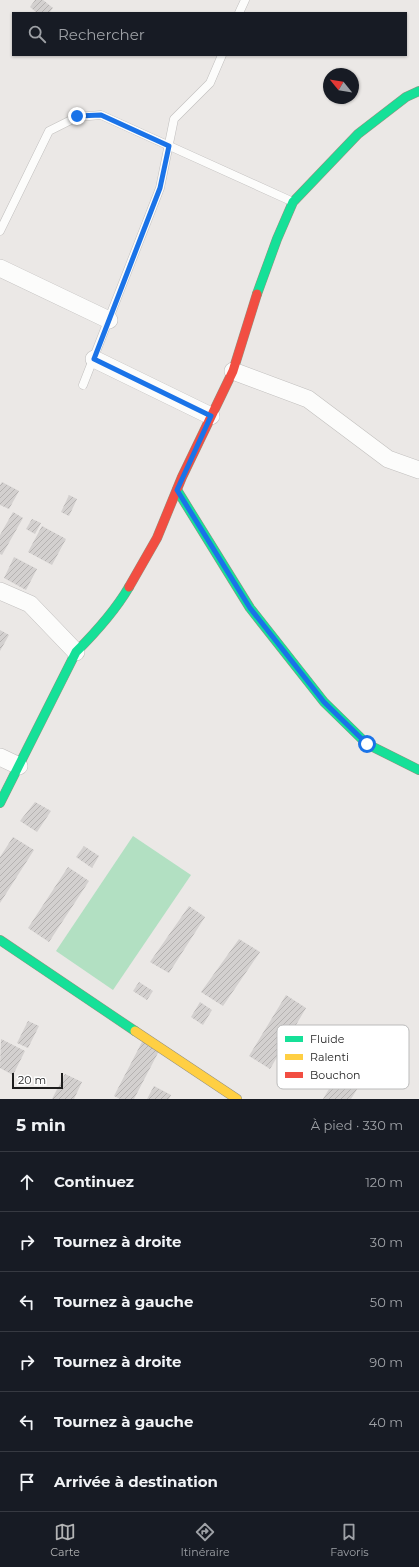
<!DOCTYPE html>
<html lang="fr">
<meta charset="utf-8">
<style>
:root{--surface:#171b24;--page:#242831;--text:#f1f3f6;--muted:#9ea1a6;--line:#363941;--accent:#b2b3b4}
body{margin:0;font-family:Montserrat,sans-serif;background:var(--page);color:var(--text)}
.compass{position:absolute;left:323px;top:68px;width:36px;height:36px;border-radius:50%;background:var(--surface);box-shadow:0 1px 3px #0004;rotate:300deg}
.scale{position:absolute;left:12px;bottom:10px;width:51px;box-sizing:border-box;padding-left:4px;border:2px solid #1d1d1d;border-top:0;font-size:11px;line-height:14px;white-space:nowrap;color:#1d1d1d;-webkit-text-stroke:3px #fff;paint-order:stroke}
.stop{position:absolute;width:12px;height:12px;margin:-9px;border:3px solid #1a73e8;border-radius:50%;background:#fff}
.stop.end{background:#1a73e8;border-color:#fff;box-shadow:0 1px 4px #0008}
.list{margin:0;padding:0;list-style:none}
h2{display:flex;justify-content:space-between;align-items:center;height:52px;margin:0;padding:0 16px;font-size:17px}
h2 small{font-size:13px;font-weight:400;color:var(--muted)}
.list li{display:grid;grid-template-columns:26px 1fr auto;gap:12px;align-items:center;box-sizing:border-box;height:60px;padding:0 16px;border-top:1px solid var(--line)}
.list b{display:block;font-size:15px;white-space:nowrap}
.list em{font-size:13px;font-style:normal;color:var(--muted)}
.icon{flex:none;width:22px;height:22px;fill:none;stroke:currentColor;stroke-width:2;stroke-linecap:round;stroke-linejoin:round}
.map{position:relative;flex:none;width:419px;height:1099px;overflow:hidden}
.search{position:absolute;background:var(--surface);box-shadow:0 1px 3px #0004;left:12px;right:12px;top:12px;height:44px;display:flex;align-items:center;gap:10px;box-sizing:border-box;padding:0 14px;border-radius:0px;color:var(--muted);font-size:15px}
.sheet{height:412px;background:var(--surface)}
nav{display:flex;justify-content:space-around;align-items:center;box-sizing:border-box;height:56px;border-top:1px solid var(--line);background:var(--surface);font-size:11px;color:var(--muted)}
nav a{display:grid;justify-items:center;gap:2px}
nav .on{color:var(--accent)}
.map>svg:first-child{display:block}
</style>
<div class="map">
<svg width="419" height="1099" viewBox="0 0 419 1099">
<defs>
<pattern id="building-hatch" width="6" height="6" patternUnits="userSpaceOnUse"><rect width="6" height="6" fill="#d3d0cf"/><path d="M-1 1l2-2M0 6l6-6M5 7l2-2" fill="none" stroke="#b5b2b1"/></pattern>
</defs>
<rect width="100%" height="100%" fill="#ebe8e6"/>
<path fill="#b2e0c2" d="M133,836L191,875L113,990L56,951Z"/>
<g fill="url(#building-hatch)">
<path d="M35,0H43L53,8L49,13H37L30,7Z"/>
<path d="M2,482L19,491L9,509L0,505V485Z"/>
<path d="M69,495L77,499L69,516L61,512Z"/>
<path d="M13,512L23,518L2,555L0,554V535Z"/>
<path d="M32,519L41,523L35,534L26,529Z"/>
<path d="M42,526L66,539L52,565L28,552Z"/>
<path d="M14,557L37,569L26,590L4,578Z"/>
<path d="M0,630L9,635L0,651Z"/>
<path d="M35,802L51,811L37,832L20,821Z"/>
<path d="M13,837L34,850L0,903V857Z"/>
<path d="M84,846L99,856L92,868L76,857Z"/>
<path d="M68,867L89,881L49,942L28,928Z"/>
<path d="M189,906L205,917L169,973L150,962Z"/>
<path d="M239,939L260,952L223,1006L201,992Z"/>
<path d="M139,982L153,991L147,1000L133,991Z"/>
<path d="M286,995L306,1008L270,1069L249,1056Z"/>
<path d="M200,1002L212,1010L203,1025L191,1017Z"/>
<path d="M28,1021L39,1026L28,1048L17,1043Z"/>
<path d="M1,1039L25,1051L13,1075L0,1068Z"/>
<path d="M143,1040L160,1049L134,1099H120L114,1096Z"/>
<path d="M351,1052L371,1067L351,1099H323Z"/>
<path d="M65,1074L82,1082L74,1099H52Z"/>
<path d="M154,1086L171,1095L169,1099H147Z"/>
</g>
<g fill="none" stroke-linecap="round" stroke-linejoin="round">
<g stroke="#c1bfbe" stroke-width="9">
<g id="lane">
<path d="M239,13L245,0"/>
<path d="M0,231L49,131L77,117L101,115L291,201"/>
<path d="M83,385L160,188L174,119L210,83L222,55"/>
</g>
</g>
<g stroke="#c1bfbe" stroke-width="18">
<g id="street">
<path d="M0,268L109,320"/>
<path d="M94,359L211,416"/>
<path d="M233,371L308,399L388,459L419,470"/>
<path d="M0,591L30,604L76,652"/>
<path d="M0,757L19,766"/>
</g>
</g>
<g stroke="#95917f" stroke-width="10">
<g id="fast">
<path d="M257,294L277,239L293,202L358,134L406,97L419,91"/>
<path d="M177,490L250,608L324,702L367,744L419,770"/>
<path d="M0,803L76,652C96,632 115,611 129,587"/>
<path d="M0,940L135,1031"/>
</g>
</g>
<g stroke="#95917f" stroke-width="10">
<path id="slow" d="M135,1031L237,1099"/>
</g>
<g stroke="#95917f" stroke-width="10">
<path id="jam" d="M129,587L157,538L182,477L233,371L257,294"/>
</g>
<use href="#lane" stroke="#fcfcfb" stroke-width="8"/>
<use href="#street" stroke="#fcfcfb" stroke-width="17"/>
<use href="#fast" stroke="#16e098" stroke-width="9"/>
<use href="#slow" stroke="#ffcf43" stroke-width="9"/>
<use href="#jam" stroke="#f24e42" stroke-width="9"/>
</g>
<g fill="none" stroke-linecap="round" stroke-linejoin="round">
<path stroke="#1a73e8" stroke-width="5" d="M77,116L101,115L169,146L160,188L94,359L211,416L177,490L250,608L324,702L367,744"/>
</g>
<rect x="277" y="1025" width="132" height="64" rx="6" fill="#fff" stroke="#bbb" stroke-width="1"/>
<rect x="285" y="1036" width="18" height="6" fill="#16e098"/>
<rect x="285" y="1054" width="18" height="6" fill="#ffcf43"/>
<rect x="285" y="1072" width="18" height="6" fill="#f24e42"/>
<g font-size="11" fill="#1d1d1d">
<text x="310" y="1043">Fluide</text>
<text x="310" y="1061">Ralenti</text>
<text x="310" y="1079">Bouchon</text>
</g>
</svg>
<svg class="compass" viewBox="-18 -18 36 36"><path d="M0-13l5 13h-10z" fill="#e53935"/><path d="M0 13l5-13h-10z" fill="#9ea1a6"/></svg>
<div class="scale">20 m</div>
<div class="stop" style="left:367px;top:744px"></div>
<div class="stop end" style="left:77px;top:116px"></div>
<div class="search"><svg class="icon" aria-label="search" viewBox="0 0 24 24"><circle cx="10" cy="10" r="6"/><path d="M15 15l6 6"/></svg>Rechercher</div>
</div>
<section class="sheet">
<h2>5 min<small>À pied · 330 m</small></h2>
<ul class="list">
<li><svg class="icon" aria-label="ahead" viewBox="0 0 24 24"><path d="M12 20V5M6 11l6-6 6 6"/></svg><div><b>Continuez</b></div><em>120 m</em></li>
<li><svg class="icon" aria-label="right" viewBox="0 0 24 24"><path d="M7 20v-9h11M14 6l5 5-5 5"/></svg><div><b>Tournez à droite</b></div><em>30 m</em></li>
<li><svg class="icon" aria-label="left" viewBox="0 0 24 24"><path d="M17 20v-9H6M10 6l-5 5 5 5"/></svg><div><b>Tournez à gauche</b></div><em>50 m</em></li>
<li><svg class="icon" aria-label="right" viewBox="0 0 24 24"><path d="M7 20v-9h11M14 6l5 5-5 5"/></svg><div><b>Tournez à droite</b></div><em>90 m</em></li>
<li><svg class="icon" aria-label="left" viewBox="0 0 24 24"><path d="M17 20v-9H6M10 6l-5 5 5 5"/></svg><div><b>Tournez à gauche</b></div><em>40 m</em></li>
<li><svg class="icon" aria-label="arrive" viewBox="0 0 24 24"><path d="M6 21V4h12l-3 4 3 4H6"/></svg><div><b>Arrivée à destination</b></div></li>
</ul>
</section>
<nav>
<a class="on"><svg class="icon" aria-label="map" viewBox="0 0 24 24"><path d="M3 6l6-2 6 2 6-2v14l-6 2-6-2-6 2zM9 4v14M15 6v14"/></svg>Carte</a>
<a><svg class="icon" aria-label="directions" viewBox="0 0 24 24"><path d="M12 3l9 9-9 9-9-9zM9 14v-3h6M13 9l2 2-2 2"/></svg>Itinéraire</a>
<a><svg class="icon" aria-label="saved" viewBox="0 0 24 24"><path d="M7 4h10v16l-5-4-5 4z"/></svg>Favoris</a>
</nav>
